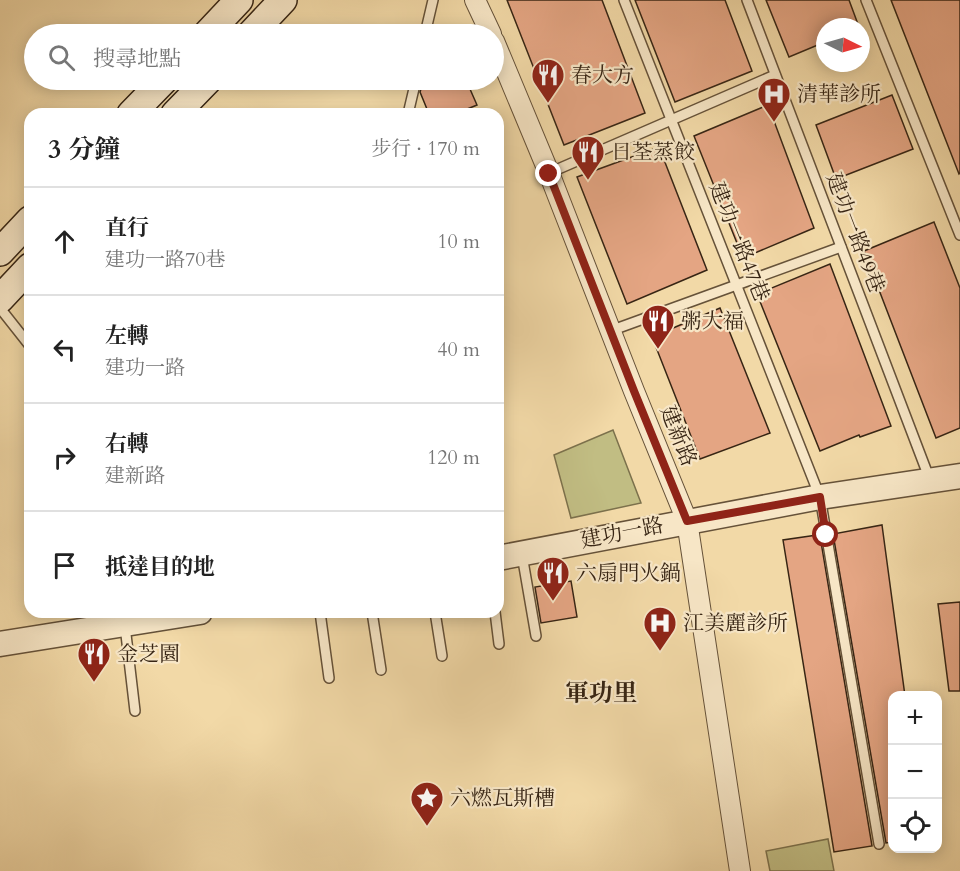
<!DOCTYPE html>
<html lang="zh-TW">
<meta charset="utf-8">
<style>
:root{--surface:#fff;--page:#f6f6f6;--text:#222;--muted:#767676;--line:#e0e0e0}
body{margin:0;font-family:Cardo,"Noto Serif TC",serif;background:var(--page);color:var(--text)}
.controls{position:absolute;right:18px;bottom:18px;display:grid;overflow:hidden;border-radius:12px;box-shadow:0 3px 15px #0003}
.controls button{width:54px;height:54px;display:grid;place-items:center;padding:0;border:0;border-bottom:2px solid var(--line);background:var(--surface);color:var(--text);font:30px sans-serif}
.compass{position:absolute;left:816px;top:18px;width:54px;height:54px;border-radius:50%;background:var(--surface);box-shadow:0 3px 15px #0003;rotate:95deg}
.stop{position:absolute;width:18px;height:18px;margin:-14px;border:4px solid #8f2418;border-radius:50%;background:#fff}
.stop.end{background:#8f2418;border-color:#fff;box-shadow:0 2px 6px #0008}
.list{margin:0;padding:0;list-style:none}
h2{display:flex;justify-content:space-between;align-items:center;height:78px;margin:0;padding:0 24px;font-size:26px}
h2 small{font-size:20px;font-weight:400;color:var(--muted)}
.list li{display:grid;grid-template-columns:39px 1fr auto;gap:18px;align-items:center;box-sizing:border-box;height:108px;padding:0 24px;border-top:2px solid var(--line)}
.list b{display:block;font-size:22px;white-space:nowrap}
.list p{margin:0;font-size:20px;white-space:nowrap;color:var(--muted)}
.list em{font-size:20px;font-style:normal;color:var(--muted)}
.icon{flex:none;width:33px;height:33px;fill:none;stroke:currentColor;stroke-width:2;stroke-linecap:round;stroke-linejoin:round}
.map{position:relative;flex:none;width:960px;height:871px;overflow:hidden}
.search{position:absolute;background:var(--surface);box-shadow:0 3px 15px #0003;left:24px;top:24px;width:480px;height:66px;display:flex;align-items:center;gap:15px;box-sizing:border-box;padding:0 21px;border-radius:33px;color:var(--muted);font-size:22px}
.panel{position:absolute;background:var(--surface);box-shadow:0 3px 15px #0003;left:24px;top:108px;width:480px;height:510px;border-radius:18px}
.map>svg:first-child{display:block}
</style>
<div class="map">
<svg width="960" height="871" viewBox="0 0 960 871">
<rect width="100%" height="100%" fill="#f2d9a7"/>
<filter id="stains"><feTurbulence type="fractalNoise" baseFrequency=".00333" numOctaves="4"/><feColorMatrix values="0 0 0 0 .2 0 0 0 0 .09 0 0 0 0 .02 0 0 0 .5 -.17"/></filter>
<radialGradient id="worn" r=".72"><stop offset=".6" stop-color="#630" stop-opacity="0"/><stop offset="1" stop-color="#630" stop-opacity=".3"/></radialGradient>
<g fill="#c1bd83" stroke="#7c714c" stroke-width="1.5">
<path d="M613,430L641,503L571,518L554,455Z"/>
<path d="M828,839L834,871H770L766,851Z"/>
</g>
<g fill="#e4a583" stroke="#372514" stroke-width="1.5">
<path d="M507,0H602L645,113L564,145Z"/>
<path d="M635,0H725L752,71L675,102Z"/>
<path d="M766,0H849L859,27H825V42L789,57Z"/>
<path d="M891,0H960V173L959,174Z"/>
<path d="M433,80H466L477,105L455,114H429L420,92L421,89L435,84Z"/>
<path d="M892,95L913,149L836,179L816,125Z"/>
<path d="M768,105L814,228L743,258L694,136Z"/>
<path d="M659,147L707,270L627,304L577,177Z"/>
<path d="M934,222L960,288V428L936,438L864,251Z"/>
<path d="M830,264L891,426L860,437L859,435L820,451L757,294Z"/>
<path d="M720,308L770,433L700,459L652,337Z"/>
<path d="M882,525L905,696H892V842L886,843L833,534Z"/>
<path d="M817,535L820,536L872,846L834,852L783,540Z"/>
<path d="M571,581L577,617L541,623L535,587Z"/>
<path d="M960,602V691H949L938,604Z"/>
</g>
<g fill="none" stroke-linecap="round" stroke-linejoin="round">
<g stroke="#665239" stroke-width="12">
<g id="service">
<path d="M624,0L820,497L879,844"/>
<path d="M747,0L930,480"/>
<path d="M866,0L960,235"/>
<path d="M425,34L433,0"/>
<path d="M408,114L416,80"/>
<path d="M549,173L775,75"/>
<path d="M0,308L30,346"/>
<path d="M610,331L841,247"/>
<path d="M522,555L536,636"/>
<path d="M320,612L329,678"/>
<path d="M372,612L381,670"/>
<path d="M435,612L442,656"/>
<path d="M495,612L499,644"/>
<path d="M125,626L135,711"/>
</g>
</g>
<g stroke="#665239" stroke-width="22">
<g id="minor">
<path d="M475,0L491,34"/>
<path d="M494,41L549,173L634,391L687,521L740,871"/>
</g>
</g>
<g stroke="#665239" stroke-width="27">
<g id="tertiary">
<path d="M498,558L820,497L960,476"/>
<path d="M0,644L200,612"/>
</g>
</g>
<g stroke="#372514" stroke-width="30">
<g id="secondary">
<path d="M207,34L239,0"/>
<path d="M251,34L283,0"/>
<path d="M131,114L164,80"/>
<path d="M175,114L208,80"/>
<path d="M0,252L30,220"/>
<path d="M0,299L30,267"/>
</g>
</g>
<use href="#service" stroke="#f7e6c6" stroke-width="9"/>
<use href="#minor" stroke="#f7e6c6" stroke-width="20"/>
<use href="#tertiary" stroke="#f7e6c6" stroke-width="24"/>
<use href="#secondary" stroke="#f7e6c6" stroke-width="27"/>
</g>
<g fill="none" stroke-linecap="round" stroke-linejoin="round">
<path stroke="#8f2418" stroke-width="8" d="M549,174L634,391L687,521L820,497L826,535"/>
</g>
<defs>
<g id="restaurant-pin" transform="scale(1.725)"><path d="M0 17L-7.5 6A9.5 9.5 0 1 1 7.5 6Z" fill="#8f2418" stroke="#f7e6c6"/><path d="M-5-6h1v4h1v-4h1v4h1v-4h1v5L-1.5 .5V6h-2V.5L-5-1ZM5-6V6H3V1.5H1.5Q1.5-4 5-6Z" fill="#fff"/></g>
<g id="hospital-pin" transform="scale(1.725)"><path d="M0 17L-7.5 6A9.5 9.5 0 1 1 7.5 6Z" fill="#8f2418" stroke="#f7e6c6"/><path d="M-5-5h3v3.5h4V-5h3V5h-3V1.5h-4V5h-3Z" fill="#fff"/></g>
<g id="sight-pin" transform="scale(1.725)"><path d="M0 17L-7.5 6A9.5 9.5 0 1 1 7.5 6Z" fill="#8f2418" stroke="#f7e6c6"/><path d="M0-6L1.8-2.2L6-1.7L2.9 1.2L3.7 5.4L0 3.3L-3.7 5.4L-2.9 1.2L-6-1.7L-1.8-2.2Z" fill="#fff"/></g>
</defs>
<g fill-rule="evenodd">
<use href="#restaurant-pin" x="548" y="75"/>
<use href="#hospital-pin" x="774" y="94"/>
<use href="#restaurant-pin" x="588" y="152"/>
<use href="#restaurant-pin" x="658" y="321"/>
<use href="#restaurant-pin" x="553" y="573"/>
<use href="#hospital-pin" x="660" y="623"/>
<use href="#restaurant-pin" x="94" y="654"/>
<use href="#sight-pin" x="427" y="798"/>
</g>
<g text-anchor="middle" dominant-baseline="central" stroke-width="4.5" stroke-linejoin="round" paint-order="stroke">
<g font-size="21" fill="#372514" stroke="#f7e6c6" text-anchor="start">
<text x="571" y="75">春大方</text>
<text x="797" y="94">清華診所</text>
<text x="611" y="152">日荃蒸餃</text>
<text x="681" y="321">粥大福</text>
<text x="576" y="573">六扇門火鍋</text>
<text x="683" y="623">江美麗診所</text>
<text x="117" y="654">金芝園</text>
<text x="450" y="798">六燃瓦斯槽</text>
</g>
<g font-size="21" fill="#372514" stroke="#f7e6c6">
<text transform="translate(855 233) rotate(69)">建功一路49巷</text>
<text transform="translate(739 242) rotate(68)">建功一路47巷</text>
<text transform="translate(678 436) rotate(68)">建新路</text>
<text transform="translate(622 533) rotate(-11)">建功一路</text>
</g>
<g font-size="24" font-weight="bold" fill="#372514" stroke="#f7e6c6">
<text x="601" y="693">軍功里</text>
</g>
</g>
<rect width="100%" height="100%" filter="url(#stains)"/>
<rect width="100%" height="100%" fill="url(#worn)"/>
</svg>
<div class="controls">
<button>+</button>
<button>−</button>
<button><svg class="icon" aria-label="locate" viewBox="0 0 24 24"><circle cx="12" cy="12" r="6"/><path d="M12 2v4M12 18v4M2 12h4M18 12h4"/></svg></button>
</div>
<svg class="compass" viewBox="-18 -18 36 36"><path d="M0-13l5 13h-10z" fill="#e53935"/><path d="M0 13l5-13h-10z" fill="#767676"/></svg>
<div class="stop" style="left:826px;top:535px"></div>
<div class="stop end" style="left:549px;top:174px"></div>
<div class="search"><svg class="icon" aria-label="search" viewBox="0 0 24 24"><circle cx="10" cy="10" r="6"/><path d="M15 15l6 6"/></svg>搜尋地點</div>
<section class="panel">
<h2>3 分鐘<small>步行 · 170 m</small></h2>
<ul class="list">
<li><svg class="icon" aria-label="ahead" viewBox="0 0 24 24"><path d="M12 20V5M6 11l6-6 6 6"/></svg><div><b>直行</b><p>建功一路70巷</p></div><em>10 m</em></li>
<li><svg class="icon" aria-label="left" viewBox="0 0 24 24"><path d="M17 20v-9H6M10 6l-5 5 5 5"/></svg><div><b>左轉</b><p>建功一路</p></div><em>40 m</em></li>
<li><svg class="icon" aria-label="right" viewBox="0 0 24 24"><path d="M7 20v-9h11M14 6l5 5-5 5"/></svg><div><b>右轉</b><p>建新路</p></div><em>120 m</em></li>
<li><svg class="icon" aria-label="arrive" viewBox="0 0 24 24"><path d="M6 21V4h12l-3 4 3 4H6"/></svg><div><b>抵達目的地</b></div></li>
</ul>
</section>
</div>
